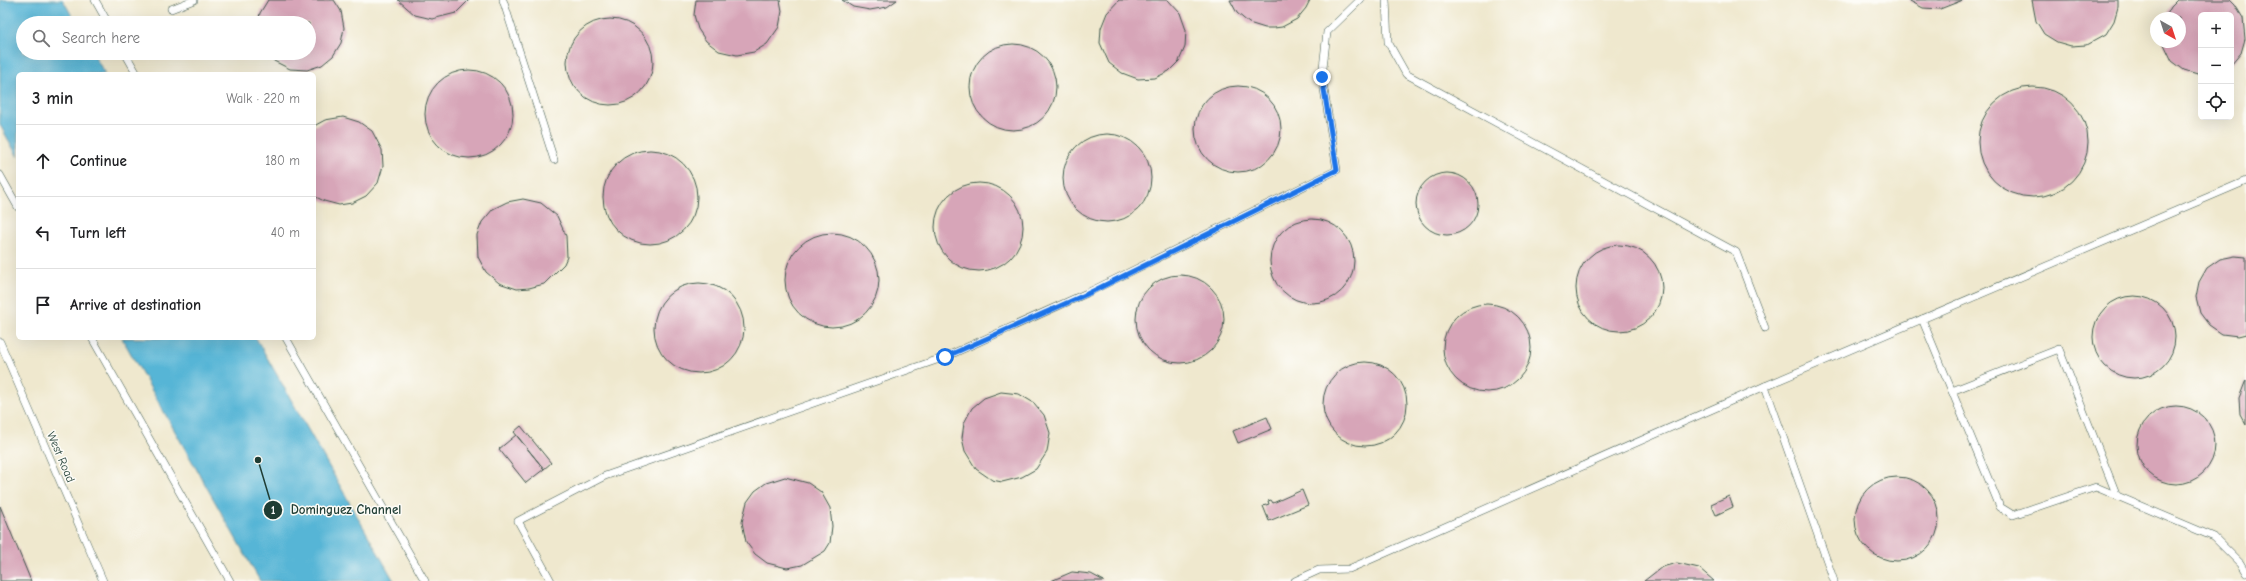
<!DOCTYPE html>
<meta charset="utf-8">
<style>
:root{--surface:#fff;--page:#f6f6f6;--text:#202124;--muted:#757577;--line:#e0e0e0}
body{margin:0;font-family:"Comic Neue",sans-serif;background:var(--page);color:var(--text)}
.controls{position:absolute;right:12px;top:12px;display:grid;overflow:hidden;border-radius:6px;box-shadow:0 4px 16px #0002}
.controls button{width:36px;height:36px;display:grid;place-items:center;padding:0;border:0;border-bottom:1px solid var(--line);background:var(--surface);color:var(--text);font:20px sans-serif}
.compass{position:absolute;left:2150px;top:12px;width:36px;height:36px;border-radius:50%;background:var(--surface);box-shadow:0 4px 16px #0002;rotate:141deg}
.stop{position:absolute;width:12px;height:12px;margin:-9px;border:3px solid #1a73e8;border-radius:50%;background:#fff}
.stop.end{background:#1a73e8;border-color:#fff;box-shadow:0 1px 4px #0008}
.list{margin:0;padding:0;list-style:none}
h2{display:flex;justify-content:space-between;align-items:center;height:52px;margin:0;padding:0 16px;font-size:17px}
h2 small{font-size:13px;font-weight:400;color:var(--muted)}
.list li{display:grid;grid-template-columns:26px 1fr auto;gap:12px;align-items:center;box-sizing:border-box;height:72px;padding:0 16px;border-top:1px solid var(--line)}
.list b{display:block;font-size:15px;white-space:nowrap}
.list em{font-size:13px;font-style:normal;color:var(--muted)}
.icon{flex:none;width:22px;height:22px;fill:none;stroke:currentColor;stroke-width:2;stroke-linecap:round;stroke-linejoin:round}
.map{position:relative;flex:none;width:2246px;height:581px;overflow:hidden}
.search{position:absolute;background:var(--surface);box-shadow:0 4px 16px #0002;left:16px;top:16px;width:300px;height:44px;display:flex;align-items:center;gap:10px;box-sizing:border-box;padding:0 14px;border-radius:22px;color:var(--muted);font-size:15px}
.panel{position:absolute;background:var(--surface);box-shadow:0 4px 16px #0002;left:16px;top:72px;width:300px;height:268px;border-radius:6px}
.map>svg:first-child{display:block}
</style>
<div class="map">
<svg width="2246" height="581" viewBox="0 0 2246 581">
<rect width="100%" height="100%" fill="#fdfcf7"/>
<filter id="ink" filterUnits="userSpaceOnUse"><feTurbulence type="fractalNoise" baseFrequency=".025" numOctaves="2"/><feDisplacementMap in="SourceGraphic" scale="8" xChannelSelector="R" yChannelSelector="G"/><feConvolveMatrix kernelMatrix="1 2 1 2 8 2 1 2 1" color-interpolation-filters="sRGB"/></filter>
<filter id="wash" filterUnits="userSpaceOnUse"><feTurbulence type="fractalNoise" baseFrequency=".012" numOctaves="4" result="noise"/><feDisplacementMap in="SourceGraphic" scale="16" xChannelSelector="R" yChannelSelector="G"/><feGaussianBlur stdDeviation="0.9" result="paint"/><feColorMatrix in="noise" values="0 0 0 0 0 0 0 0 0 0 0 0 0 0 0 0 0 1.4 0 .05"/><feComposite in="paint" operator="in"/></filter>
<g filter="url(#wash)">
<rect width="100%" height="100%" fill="#efe8ce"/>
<g fill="#57b5d6" stroke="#3b7985">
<path d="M0,0H63L76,23H23V53H93L105,74H18V157L0,125Z"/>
<path d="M122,338H256L394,581H260Z"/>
</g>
<g id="blocks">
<g fill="#d7a5b8">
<path d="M268,0H334L341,11L344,28L341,43L333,56L322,65L307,70L290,69L274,61L267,53H309V23H258L260,13Z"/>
<path d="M398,0H469L456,13L432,19L415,15Z"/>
<path d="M696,0H780L782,11L779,27L767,44L754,52L737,55L719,51L706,41L698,29L694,15Z"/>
<path d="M842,0H897L887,7L870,10L853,7Z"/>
<path d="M1119,0H1168L1180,13L1186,30L1185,47L1179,61L1169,71L1155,78L1138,79L1122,73L1109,63L1100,43L1101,28L1107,13Z"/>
<path d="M1230,0H1310L1306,8L1297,19L1282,27L1274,28H1265L1249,23L1237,13Z"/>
<path d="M1908,0H1963L1940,9L1923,8Z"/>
<path d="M2032,0H2118V7L2114,21L2106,34L2086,45L2071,46L2057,42L2044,34L2036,21Z"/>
<path d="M2178,0H2230L2235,5L2243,18L2245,39L2241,53L2231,65V15H2201V75L2184,70L2172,61L2163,42H2180V18H2165L2171,7Z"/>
<circle cx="610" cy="62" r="43"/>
<circle cx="1013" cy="87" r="43"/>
<circle cx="469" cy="114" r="44"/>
<circle cx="1238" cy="129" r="43"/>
<circle cx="2033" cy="142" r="55"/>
<path d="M343,117L359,122L372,131L382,150L383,166L378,183L366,196L352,203L339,205L324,201L314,196V126L325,120Z"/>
<circle cx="1107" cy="178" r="44"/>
<circle cx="650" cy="197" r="47"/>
<circle cx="1447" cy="204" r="31"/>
<circle cx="979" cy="227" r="44"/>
<path d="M523,199L541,203L557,216L566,236L567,257L564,264L544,284L529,288L517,289L499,283L486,272L478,257L477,235L482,222L493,209L507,202Z"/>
<circle cx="1312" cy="261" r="42"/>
<circle cx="832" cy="280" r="47"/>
<circle cx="1619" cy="288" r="43"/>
<path d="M2235,256L2246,257V334L2238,336L2222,334L2209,325L2200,313L2196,297L2199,282L2207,268L2220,259Z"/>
<circle cx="1180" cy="319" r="44"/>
<circle cx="699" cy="328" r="45"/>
<circle cx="2134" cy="337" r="41"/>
<circle cx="1487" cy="348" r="44"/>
<circle cx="1365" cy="404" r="42"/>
<path d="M2246,380V425L2240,414L2239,398Z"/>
<path d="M1001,392L1019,394L1034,403L1044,415L1050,433L1047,452L1036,469L1022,477L1002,482L992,480L976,469L965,451L962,438L964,423L972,408L984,398Z"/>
<circle cx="2176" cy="445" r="39"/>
<path d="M1267,417L1272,429L1238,443L1233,431Z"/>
<path d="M521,426L551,463L544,469L514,432Z"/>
<path d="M516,435L544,469L526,483L499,449Z"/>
<circle cx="1897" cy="519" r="42"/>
<path d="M785,477L808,483L821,492L830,508L832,526L830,543L825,551L802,565L787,568L767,563L755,554L746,542L742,522L747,502L755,491L766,483Z"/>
<path d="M1302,490L1308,505L1269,521L1263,506L1269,504L1268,501L1271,500L1273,503Z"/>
<path d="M1729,496L1733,507L1716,515L1711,504Z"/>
<path d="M0,506L31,581H0Z"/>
<path d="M1677,563L1699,568L1714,581H1644L1662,567Z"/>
<path d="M1072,572L1091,574L1104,581H1051Z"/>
</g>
</g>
</g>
<g filter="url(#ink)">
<use href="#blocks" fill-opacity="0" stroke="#3e574b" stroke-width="1"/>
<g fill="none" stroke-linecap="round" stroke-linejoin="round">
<g stroke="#3e574b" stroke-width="8">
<g id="lane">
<path d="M95,0L108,23"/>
<path d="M503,0L554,160"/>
<path d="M1386,0L1388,42L1406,74L1736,252L1765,328"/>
<path d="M171,9L194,0"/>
<path d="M125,53L137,74"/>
<path d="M0,175L18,207"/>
<path d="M1922,319L2000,507L2013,515L2096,487L2214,537L2240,563L2246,573"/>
<path d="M92,338L230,581"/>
<path d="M286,338L425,581"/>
<path d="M0,342L103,581"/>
<path d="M1765,386L2246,181"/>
<path d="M1952,391L2059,349L2117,496"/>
<path d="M551,581L518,521L605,476L945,357L1087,293L1337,170L1322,77L1327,32L1360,0"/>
<path d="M1295,581L1319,570L1349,569L1765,386L1834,581"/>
</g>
</g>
<use href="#lane" stroke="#fff" stroke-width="7"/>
</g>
</g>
<g fill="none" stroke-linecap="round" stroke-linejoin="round" filter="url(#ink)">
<path stroke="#1a73e8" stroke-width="5" d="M945,357L1087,294L1337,170L1322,77"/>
</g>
<g text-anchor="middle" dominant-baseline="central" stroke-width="3" stroke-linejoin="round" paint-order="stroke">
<g font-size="12" fill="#1f3d34" stroke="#fdfcf7">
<text transform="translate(61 457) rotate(67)">West Road</text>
</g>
</g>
<path fill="none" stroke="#1f3d34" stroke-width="1.5" d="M258 460L273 510"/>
<g fill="#1f3d34" stroke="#fdfcf7" stroke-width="1.5">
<circle cx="258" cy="460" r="4"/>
<circle cx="273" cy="510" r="10"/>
</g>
<g font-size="12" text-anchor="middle" font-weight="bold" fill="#fff">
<text x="273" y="514">1</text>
</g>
<g font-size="13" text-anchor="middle" font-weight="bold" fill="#1f3d34" stroke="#fdfcf7" stroke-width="3" stroke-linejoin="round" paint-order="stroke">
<text x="346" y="514">Dominguez Channel</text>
</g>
</svg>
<div class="controls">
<button>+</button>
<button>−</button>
<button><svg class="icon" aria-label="locate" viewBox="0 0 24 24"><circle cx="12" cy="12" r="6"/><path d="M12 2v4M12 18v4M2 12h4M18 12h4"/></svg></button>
</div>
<svg class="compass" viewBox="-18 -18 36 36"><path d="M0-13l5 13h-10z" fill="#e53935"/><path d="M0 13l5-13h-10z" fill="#757577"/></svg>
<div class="stop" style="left:945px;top:357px"></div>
<div class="stop end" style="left:1322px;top:77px"></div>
<div class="search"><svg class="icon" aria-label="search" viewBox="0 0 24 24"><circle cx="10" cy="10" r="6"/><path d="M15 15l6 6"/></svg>Search here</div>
<section class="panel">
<h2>3 min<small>Walk · 220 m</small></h2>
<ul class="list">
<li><svg class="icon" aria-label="ahead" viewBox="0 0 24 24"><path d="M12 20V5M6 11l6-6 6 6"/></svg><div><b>Continue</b></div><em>180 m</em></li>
<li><svg class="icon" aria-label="left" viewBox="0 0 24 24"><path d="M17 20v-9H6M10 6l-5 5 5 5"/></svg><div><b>Turn left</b></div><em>40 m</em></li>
<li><svg class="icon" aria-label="arrive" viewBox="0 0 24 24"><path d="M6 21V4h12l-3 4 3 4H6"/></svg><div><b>Arrive at destination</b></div></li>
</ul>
</section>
</div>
